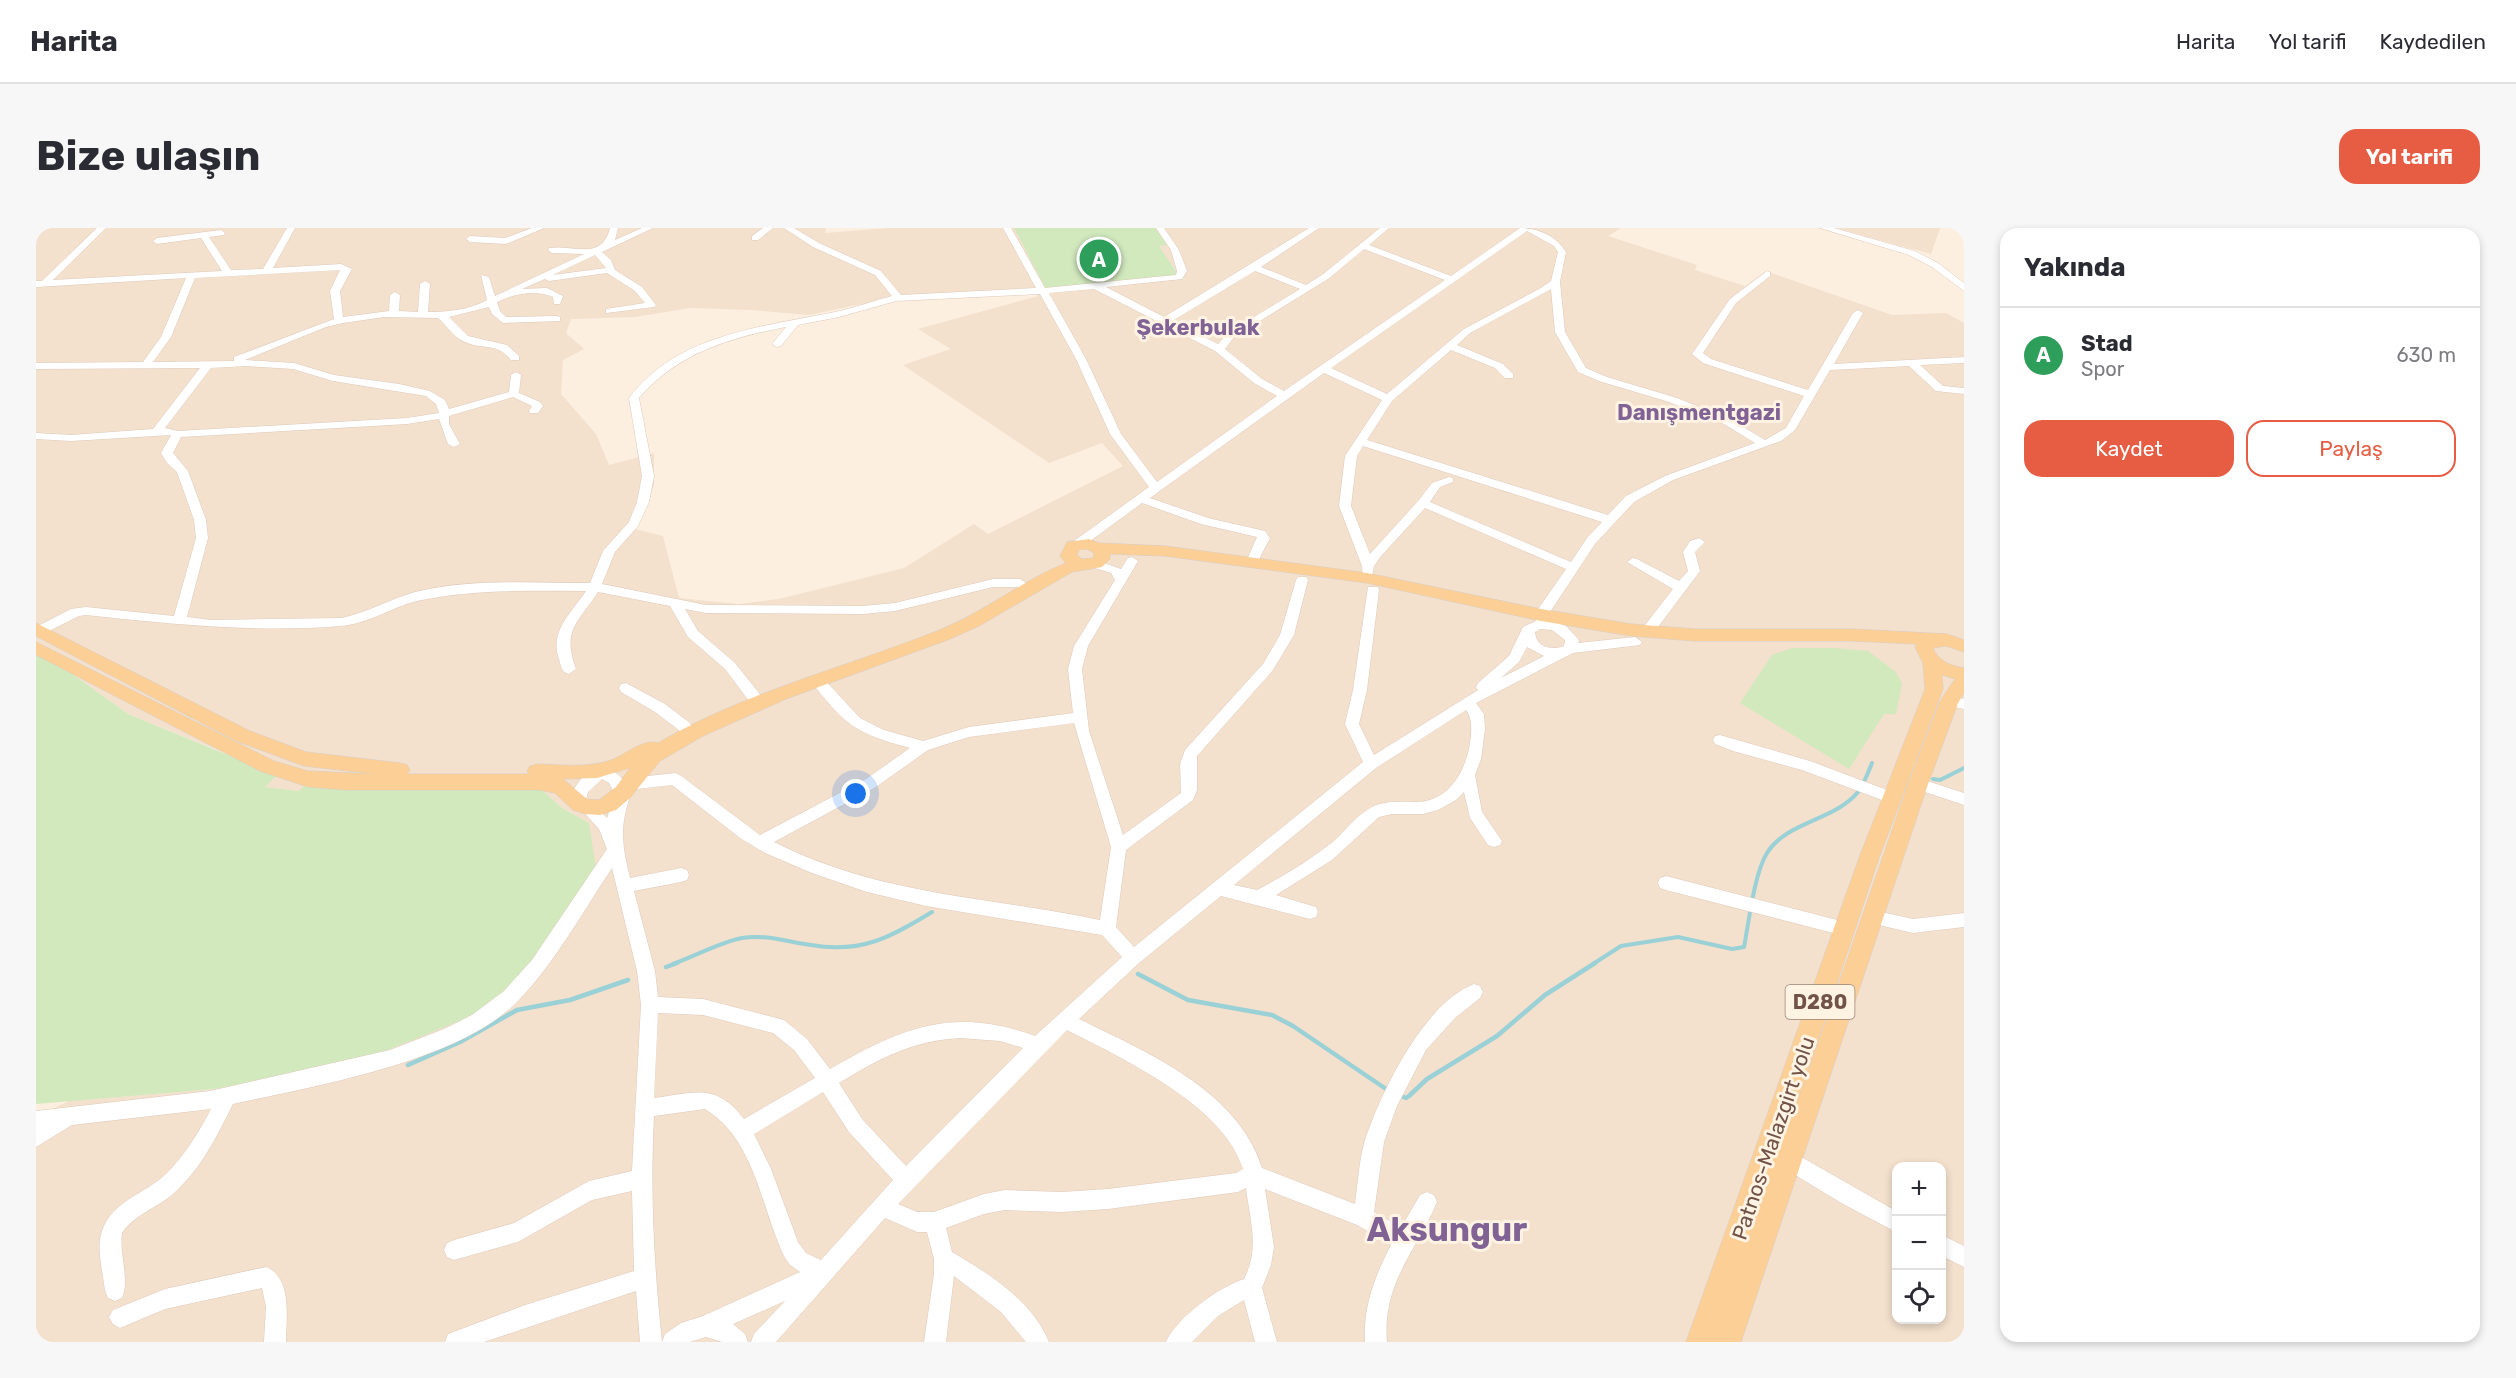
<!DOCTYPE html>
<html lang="tr">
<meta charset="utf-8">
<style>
:root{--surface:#fff;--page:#f7f7f7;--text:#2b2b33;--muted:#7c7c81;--line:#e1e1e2;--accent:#e65d43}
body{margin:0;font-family:Rubik,sans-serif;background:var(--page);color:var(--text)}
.controls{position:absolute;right:18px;bottom:18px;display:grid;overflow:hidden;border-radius:12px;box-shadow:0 3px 9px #0003}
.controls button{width:54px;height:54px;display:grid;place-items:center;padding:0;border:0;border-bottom:2px solid var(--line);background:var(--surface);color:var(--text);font:30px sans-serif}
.you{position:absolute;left:820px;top:566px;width:21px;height:21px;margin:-15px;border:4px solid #fff;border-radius:50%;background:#1a73e8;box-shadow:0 0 0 9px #1a73e833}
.badge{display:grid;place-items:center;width:39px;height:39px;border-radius:50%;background:var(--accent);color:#fff;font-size:20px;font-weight:700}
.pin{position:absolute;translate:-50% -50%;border:3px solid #fff;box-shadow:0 2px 6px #0006}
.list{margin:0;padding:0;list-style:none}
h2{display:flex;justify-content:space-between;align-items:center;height:78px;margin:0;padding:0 24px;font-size:26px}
h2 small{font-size:20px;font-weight:400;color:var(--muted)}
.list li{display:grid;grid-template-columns:39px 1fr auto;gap:18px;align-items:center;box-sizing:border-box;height:96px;padding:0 24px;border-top:2px solid var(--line)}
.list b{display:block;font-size:22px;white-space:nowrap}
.list p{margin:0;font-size:20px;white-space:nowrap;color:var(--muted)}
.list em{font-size:20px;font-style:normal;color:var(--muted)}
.actions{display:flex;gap:12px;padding:18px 24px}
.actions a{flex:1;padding:14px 0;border:2px solid var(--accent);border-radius:18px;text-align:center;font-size:21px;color:var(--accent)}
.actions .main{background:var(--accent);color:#fff}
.icon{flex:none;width:33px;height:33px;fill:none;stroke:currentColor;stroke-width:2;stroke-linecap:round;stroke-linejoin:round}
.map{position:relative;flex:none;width:1928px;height:1114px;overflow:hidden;border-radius:18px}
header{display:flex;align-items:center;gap:36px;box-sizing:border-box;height:84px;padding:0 30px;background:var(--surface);border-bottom:2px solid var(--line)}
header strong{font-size:28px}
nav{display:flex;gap:33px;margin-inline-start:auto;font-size:21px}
.intro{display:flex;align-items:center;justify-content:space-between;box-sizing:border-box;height:144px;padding:0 36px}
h1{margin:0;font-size:42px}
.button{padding:15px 27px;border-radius:18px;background:var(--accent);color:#fff;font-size:21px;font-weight:700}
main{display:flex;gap:36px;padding:0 36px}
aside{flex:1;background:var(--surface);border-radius:18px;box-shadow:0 3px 9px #0003}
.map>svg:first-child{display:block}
</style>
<header>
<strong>Harita</strong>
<nav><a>Harita</a><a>Yol tarifi</a><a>Kaydedilen</a></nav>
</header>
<div class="intro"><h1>Bize ulaşın</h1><a class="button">Yol tarifi</a></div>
<main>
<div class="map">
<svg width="1928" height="1114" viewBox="0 0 1928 1114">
<rect width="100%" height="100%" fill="#fcefdf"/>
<g fill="#f3e0cd" fill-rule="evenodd">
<path d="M0,0H790L789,5L853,0H1585L1572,8L1661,37L1659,42L1709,58L1730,43L1856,87L1910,85L1928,95V1114H0V889L33,873L178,861L245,851L553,595L526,580L506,562L263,563L229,559L241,546L92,486L0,420ZM1000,65L1002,68L882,101L915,121L867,137L1013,235L1066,215L1087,238L952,306L938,296L868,340L743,371L702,376L643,370L627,308L599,301L618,257V225L573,237L560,206L525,166L527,132L548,121L530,105L535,91L599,89L654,80L716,82L773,87L849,71ZM1860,938H1906V1092H1860Z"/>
<path d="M1799,0H1904L1895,26Z"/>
</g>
<g fill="#d2e9be">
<path d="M978,0H1119L1132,17L1123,18L1141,45L1136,48L1010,61Z"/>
<path d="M0,420L92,486L241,547L229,559L263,563L276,550L353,561L506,562L526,580L553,595L560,640L499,734L459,774L428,791L342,826L245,851L178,861L0,876Z"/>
<path d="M1756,420H1798L1832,423L1860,444L1866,456L1860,486H1848L1813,541L1704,475L1736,427Z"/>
</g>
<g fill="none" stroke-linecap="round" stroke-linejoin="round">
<g stroke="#9ad1d6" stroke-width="4">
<path d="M1897,551L1904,552L1928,540"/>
<path d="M637,736C657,729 687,713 706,710C729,706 753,714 775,717C825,726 855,709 896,684"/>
<path d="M1557,736L1585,718L1642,709L1696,721L1708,719C1713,694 1718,646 1731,625C1751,593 1798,593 1822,564C1828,556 1832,545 1836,535"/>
</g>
<g stroke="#9ad1d6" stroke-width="4.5">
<path d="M630,739L641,735"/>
<path d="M1102,746L1152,772L1236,787L1257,798L1353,863"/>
<path d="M372,837L424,814L481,782L534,772L592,752"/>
<path d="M1362,867L1370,870L1373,868L1391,851L1461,808L1509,767L1559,735"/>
</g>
<g stroke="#dfcabb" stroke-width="1">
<g id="minor">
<path d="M61,0H70L17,52L186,43L165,10L121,16L117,13L121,10L185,2L189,5L188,7L173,9L195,42L227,41L251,0H259L237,40L305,36L316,41L304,63L307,89L353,83L354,67L359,64L364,67L363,83L382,84L384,56L389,53L394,56L392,84C412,84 433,82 451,72L445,47L453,49L459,68L548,26L516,25L512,22L513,20C538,16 565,34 574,0H582L579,12L606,0H617L566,24L575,32L579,42L606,59L620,77L618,79L570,85V81L609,75L599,63L571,45L513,53L509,51L486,61L511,60L527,68L524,76H518L517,69C500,61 477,66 461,74L464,83L470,89L521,88L524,89V93L467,95L456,86L453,79L413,89L432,108L471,117L483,128V132H475C460,113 446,123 427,113C417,108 411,98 402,90L348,89L307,95L290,99L209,132L258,135L298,147L363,156L394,163L409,172L413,181L473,164L475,147L480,144L485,147L483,165L504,174L507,178L502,185H494L493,183L496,178L477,169L413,188V196L424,216L418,219L412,216L403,191L371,196L145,209L137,225L152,243L170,292L172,310L151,389L175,392L305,390C331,385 354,371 379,364C435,350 497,355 554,355L567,323L593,294L601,274L606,248L593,170C641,106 726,99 799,84C818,80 837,73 856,68L839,47L777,19L748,0H758L783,15L845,43L865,67L1000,60L967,0H975L1009,60L1140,47L1141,43L1135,22L1120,0H1128L1143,22L1151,43L1146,51L1070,59L1128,89L1273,0H1283L1225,39L1270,57L1286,47L1344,0H1353L1333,17L1415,48L1484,0C1502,0 1521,8 1530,24L1524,54L1529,104L1550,140L1571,149L1641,170L1696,192L1729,212L1750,200L1768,168L1667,135L1656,126L1694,71L1731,43L1734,44V48L1700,75L1667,125L1675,131L1772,162L1817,85L1822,82L1827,85L1798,136L1928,129V135L1884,137L1907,158L1928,160V166L1900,163L1873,138L1794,142L1759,202L1745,213L1637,252L1598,274L1559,316L1512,387L1513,392L1530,398L1543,412L1542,415L1599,409L1606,414L1604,417L1537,425L1440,475L1448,486L1449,501L1445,531L1439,547L1446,584L1466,613L1464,617L1458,619L1452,617L1434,590L1428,564L1420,572L1402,582L1387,586H1356L1343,589L1296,632L1240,667L1280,679L1282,684L1280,689L1274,691L1185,668L1103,735L1043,791C1110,824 1202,862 1226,940L1319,976C1322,955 1323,932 1329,912C1345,864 1388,775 1438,756L1444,758L1447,764L1444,770L1419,790L1390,822L1361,878L1348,914L1338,984L1365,1000L1384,967L1391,964L1398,967L1401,974C1380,1024 1346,1055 1351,1114H1329C1327,1078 1339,1048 1355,1017L1321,997L1229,961L1238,1019L1235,1037L1226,1060L1241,1114H1219L1208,1072L1182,1088L1156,1114H1130C1140,1090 1183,1059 1208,1051C1224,1020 1214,993 1210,960L1202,964L1072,981L1026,984L969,982L948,986L910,1000L916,1024C954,1046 996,1073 1013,1114H990L965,1084L918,1048L910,1114H888L898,1046V1031L891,1004H881L849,990L740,1114H715L718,1106L749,1073L697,1096L709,1106L712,1114H686L670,1109L654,1114H626L629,1106L645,1095L667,1088L764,1044L753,1036L748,1028C725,980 719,911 669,881L618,888C614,964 618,1038 626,1114H604L600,1063L448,1114H409L412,1106L420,1103L489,1077L598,1043L596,963L556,972L482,1014L418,1032L411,1029L408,1022L411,1015L418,1012L478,995L553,953L596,943L605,777L601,743L576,640C546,685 519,735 481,774C421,834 279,858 197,876C181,908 165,941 138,965C121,980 99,986 86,1005C83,1026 94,1052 86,1070L79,1073L72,1070L69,1063C67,1044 60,1021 66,1003C76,973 109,966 130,946C149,927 163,904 175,881L36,897L0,919V883L174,863L354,822L408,801L436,787L468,763L496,732L571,621L563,601L544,580L536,579L533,575C537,557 549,543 567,537L583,547L586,551L639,545L644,547L724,607L830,551L874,520C820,505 811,499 776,455L774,452L776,449H786L824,490L848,502L887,513L933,499L1037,485L1032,441L1038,418L1079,352L1075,345L1055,339L1053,336L1059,332L1085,341L1092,330L1096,329L1102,333L1052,418L1046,441L1053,503L1087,607L1145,565L1144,536L1149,522L1227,436L1244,407L1260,352L1262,349H1270L1272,352L1258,407L1237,442L1161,528V562L1157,572L1090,622L1080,699L1098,719L1327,534L1309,496L1317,462L1332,359H1342L1343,362L1331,462L1323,496L1338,527L1442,462L1440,459L1442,455L1473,428L1487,399L1500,393L1498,387L1530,341L1389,280L1345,328L1338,338L1335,353H1327L1326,338L1303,278L1309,228L1346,172L1288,145L1114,270L1172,290L1229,303L1234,310L1219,339H1211L1209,336L1221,309L1165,296L1106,275L1046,319H1038V313L1113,259L1074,206L1040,131L1004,66L860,73L803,89L762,97L745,118L741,119L736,116L750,99C693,110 642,125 603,170L618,248L613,274L602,298L579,324L566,356L670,377L827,378L859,375L957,351H984L990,355L984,359H957L859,383L827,386L670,385L649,381L662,403L699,435L723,465L725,469L723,473H713L689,441L652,409L634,378L562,364C541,396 526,402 540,441L533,446C525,444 525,438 523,431C513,404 535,385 550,363C495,363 440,361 386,372C358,377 334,396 304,398C219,405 135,396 50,387L43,388L3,408L0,407V399L35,381L50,379L138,388L160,310L158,292L141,244L131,235L125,225L135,207L35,213L0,211V205L35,207L117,201L164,140L0,141V135L107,134L125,109L150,50L0,59V53H6ZM1491,3L1518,18L1522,24L1515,53L1505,60L1428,101L1351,166L1295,140ZM1328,21L1409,52L1248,163L1226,151L1189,121L1198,109L1292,51ZM559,27L570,40L517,47ZM304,42L294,63L298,91L198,129V133L117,134L135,109L159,50ZM1219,43L1264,61L1192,105L1182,116L1136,93ZM1058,61L1179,123L1218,155L1241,168L1121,254L1085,206L1050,131L1013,65ZM1515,61L1519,104L1542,144L1563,153L1633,174L1688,196L1719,215L1629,248L1590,268L1572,287L1331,212L1356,173L1415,122L1459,140L1469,150H1477V146L1467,136L1421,117L1434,105ZM209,138L257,141L297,153L390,168L400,176L403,185L371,190L142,203L129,200L175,140ZM1327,218L1566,294L1551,310L1535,334L1394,274L1404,259L1417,254V250L1413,249L1396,255L1383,272L1334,326L1315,278L1321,228ZM1504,401L1516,402L1529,412L1528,418C1515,423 1500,419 1499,404ZM1491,419L1508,428L1465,450L1483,434ZM1430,482C1438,492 1435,509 1433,521C1427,548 1410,574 1380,574C1362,574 1346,572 1331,582C1318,590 1309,603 1298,613C1274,632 1248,648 1221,662L1198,657L1340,540ZM1038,495L1075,619L1064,692C950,668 845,668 738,614L840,559L892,522L933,509ZM566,551L573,555L579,566L571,590L557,576L549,575L552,564ZM636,557L704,610L729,625L776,645L831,664L890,678L1066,707L1086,729L999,808C916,778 866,800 794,841L771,811L748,792L667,771L622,769L619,743L598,663L645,654L651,652L653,647L651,642L645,640L594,650C586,617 583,599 595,566L592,562ZM622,785L667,787L737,805L758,822L779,850L708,891C680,854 658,865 618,870ZM1031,802C1085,830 1188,877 1207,941L1200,945L1072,961L1026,964L969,962L948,966L898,984H881L862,976ZM924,810L964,813L987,820L870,938L826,891L803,855C845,830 875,813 924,810ZM787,864L813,904L857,952L785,1032L770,1025L762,1014L735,941L718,906Z"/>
<path d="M496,0H508L470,16L434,14L430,11L434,8L469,10Z"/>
<path d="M727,0H737L722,12H716V8Z"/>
<path d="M1784,0H1798L1879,23L1902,35L1928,55V63L1896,39L1873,27Z"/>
<path d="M1663,310L1669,314L1659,324L1664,343L1616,407H1606L1604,404L1606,401L1637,361L1591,334L1597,330L1601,331L1643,353L1652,343L1647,324L1654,313Z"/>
<path d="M590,455L629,476L654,495L656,499L654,503H644L619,484L585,464L583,460L585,456Z"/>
<path d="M1913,468L1928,471V481L1908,477L1906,473Z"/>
<path d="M1684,507L1774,533L1859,565L1862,569L1859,573L1854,575L1766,542L1697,523L1679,516L1677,512L1679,508Z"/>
<path d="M1882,550L1928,565V577L1877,560L1875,556L1877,552Z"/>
<path d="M1630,648L1809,694L1815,696L1817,701L1815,706L1809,708L1630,662L1624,660L1622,655L1624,650Z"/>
<path d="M1836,682L1877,691L1928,685V699L1877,705L1830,694L1828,689L1830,684Z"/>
<path d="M1753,922L1860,983V1004L1807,976L1746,939L1743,932L1746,925Z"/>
<path d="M1906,1007L1928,1018V1039L1906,1028Z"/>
<path d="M230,1039C257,1050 250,1091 250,1114H228L230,1079L226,1060L129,1081L84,1100L77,1096L73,1089L77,1082L129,1061Z"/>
</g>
</g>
<g stroke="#d7cfcb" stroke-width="1">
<path id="major" d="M1053,311L1063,315L1129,318L1331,345L1505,381L1595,396L1659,401H1816L1911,406L1928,412V424L1910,418L1897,420C1902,433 1915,438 1928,440V465L1922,475L1892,556L1705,1114H1650L1823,630L1889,461L1887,435L1879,419L1881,416L1816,413H1659L1595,408L1505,393L1331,355L1129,328L1074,326V331L1066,339L1036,344L943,398L914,411L750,471L667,508L624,533L594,570L580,582L564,587L549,586L537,582L519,565L503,562H311L272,559L224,543L0,427V414L238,533L272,543L339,546L268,538L200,513L0,408V395L214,503L270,524L364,535L371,537L374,542L371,546H493L491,543L494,538L501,536C525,537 552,540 575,532C590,527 607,510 622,515C709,464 808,440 901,403C947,385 985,353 1030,335L1024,328L1031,314ZM1051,321L1058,325L1057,330L1046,331L1041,327L1043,322ZM1906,447L1919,451L1904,473L1872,556L1755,893L1843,630L1907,461ZM594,540L580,559L563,572L551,571L527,551L561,550Z"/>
</g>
<use href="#minor" fill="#fff" fill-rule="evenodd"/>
<use href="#major" fill="#fbcf96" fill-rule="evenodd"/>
</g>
<g text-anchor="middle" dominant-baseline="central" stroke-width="6" stroke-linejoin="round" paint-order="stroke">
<rect fill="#fff3e4" stroke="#9c8476" stroke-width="1.5" x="1749.5" y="757" width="69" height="34" rx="4.5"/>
<g font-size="20" font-weight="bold" fill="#715447">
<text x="1784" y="774">D280</text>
</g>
<g font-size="21" fill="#715447" stroke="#fff3e4">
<text transform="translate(1737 910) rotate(-71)">Patnos-Malazgirt yolu</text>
</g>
<g font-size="22" font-weight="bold" fill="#816295" stroke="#fff3e4">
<text x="1162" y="99">Şekerbulak</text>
<text x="1663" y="184">Danışmentgazi</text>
</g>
<g font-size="33" font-weight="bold" fill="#816295" stroke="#fff3e4">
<text x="1411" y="1001">Aksungur</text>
</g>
</g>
</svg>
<div class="controls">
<button>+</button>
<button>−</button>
<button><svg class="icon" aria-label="locate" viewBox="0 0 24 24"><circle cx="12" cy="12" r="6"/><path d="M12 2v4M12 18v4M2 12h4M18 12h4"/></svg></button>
</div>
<div class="you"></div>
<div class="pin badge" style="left:1063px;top:31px;background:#2e9e5b">A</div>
</div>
<aside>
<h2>Yakında<small></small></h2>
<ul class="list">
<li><span class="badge" style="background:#2e9e5b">A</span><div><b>Stad</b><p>Spor</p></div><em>630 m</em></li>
</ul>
<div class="actions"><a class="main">Kaydet</a><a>Paylaş</a></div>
</aside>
</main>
